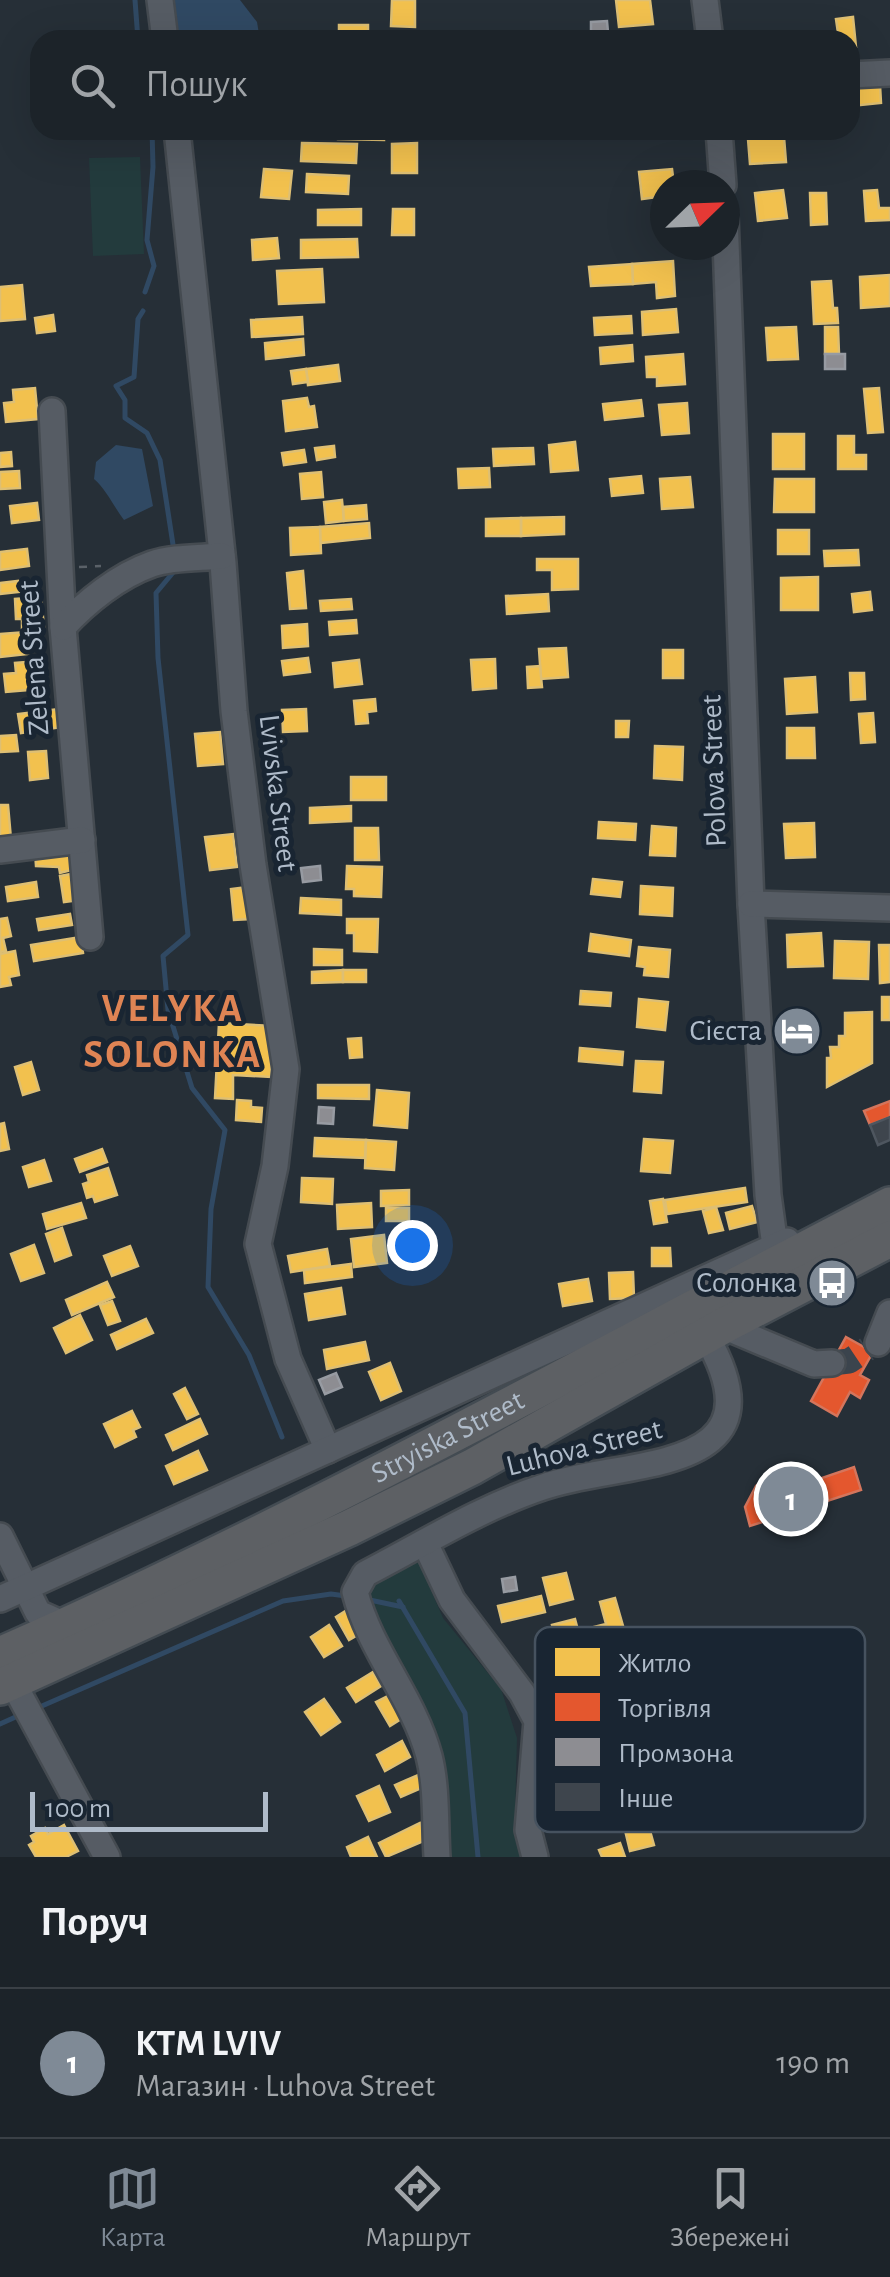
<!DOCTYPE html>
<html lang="uk">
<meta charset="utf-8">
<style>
:root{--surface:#1c2329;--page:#292f35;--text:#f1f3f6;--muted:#a0a4a8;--line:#3a4046;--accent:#7f8a96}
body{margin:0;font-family:"Alegreya Sans",sans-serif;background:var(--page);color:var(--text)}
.compass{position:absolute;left:650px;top:170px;width:90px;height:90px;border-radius:50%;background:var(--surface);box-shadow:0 10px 40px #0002;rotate:67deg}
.scale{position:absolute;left:30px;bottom:25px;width:238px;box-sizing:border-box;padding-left:10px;border:5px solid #afbbc9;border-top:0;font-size:28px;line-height:35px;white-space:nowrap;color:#afbbc9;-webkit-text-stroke:8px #192532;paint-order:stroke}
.you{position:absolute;left:412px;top:1245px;width:35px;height:35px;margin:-25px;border:8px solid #fff;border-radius:50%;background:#1a73e8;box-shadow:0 0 0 15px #1a73e833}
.badge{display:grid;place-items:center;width:65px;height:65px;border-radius:50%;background:var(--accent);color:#fff;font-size:32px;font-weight:700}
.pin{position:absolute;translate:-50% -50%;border:5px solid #fff;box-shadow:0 2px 10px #0006}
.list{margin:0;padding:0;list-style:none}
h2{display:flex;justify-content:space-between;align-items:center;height:130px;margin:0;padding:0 40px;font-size:42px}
h2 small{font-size:32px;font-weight:400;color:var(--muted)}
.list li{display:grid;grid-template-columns:65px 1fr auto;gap:30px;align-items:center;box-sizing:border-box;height:150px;padding:0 40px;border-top:2px solid var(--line)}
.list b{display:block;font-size:38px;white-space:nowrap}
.list p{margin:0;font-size:32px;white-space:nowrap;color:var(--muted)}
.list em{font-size:32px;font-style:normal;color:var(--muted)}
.icon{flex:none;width:55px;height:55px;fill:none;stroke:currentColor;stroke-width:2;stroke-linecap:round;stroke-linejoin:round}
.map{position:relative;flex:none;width:890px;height:1857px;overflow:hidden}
.search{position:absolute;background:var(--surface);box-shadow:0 10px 40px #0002;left:30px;right:30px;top:30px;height:110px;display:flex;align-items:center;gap:25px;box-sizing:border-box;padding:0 35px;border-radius:30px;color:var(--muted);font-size:38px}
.sheet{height:280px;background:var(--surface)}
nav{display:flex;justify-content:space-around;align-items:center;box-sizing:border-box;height:140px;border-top:2px solid var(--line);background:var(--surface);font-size:28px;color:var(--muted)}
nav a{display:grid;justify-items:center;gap:5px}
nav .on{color:var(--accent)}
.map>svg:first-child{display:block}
</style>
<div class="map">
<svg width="890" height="1857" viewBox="0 0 890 1857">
<rect width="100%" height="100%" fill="#262f37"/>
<g fill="#233b3d">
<path d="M140,157L144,254L93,256L89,158Z"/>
<path d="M418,1560L443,1618L501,1689L517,1738L515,1814L530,1857H445L437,1738L368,1611L370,1586Z"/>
</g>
<g fill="#304963">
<path d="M171,0H240L257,22L260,40H183L172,18Z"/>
<path d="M116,445L142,449L153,506L124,520C114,507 106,489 94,479L96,462Z"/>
</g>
<g fill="#f2c14e" stroke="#debf73" stroke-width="2.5">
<path d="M392,0H415V27L391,26Z"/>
<path d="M616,0H650L653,24L619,27Z"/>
<path d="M853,17L856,47L850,48V40H839L836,19Z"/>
<rect x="339" y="25" width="29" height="15"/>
<path d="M850,83L880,85L881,103L852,106Z"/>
<path d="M338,130H384V140L338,139Z"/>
<path d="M784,137L786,162L750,164L748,139Z"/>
<path d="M302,143L357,144L356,163L301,161Z"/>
<path d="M417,143V173H392V144Z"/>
<path d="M264,169L292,171L289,199L261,197Z"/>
<path d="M672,169L674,185H665V196L642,199L639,172Z"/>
<path d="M307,174L349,176L348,194L306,192Z"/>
<path d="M783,190L787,218L758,221L755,193Z"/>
<path d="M877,190L879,208H890V220L866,221L864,191Z"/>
<path d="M810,193H826L827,224L811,225Z"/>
<path d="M361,209V225H318V210Z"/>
<path d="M393,209H414V235H392Z"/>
<path d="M277,238L279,258L253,260L252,240Z"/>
<path d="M357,239L358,257L301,258V240Z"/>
<path d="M673,261L675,296L657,298L656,282L633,284L632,264Z"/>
<path d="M632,264L633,284L591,286L589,267Z"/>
<path d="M322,269L324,302L279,304L277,271Z"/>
<path d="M890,275V306L861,308L860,277Z"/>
<path d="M831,281L833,308H837L838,323L814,324L812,282Z"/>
<path d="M22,285L25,319L0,321V287Z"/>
<path d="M676,309L678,332L643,335L642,312Z"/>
<path d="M53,315L55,331L37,333L35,318Z"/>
<path d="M631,316L632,333L595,335L594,318Z"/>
<path d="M302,317L303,334L252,337L251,320Z"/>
<path d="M796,327L798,359L768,360L766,328Z"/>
<path d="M825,327H838L839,354H825Z"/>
<path d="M303,339L304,355L266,359L265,343Z"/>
<path d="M632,345L633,361L601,364L600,348Z"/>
<path d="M683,354L685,384L657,386V377H647L646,357Z"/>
<path d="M338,365L340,381L308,385L306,369Z"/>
<path d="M306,369L308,382L293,384L291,371Z"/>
<path d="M35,388L38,419L6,422L4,403L14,402L13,390Z"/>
<path d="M879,388L883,432L868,433L864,389Z"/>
<path d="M307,398L309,407L314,406L317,427L286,431L283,401Z"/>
<path d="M641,400L643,416L605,420L603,404Z"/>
<path d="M687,403L689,433L662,435L659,405Z"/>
<rect x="773" y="434" width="31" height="35"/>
<path d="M838,436H854V455H866V469H838Z"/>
<path d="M575,442L578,470L551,472L549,445Z"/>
<path d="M334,446L335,457L317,460L315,448Z"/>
<path d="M533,448L534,464L494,466L493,449Z"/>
<path d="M304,450L306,462L284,465L282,453Z"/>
<path d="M11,452L12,466L0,467V453Z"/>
<path d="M489,468L490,487L459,488L458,469Z"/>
<path d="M19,471L20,488L0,489V472Z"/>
<path d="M321,472L323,497L302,499L300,474Z"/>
<path d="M641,476L643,493L612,496L610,479Z"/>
<path d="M690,477L693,507L662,509L660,479Z"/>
<path d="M775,479H814V512H774Z"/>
<path d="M342,500L344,521L326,523L324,502Z"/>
<path d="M37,503L39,520L12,523L10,506Z"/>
<path d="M366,505L367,519L344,521L343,507Z"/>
<path d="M564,517V534L521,536V518Z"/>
<path d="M521,518V536H486V519Z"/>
<path d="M369,523L370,538L320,543V527Z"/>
<path d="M320,527L321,553L291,555L290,528Z"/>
<rect x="778" y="530" width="31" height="24"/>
<path d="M27,549L29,566L0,570V552Z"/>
<path d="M858,550L859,565L825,566L824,551Z"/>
<path d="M537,559H578V589L552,590V570H537Z"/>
<path d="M303,571L306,608L290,609L287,573Z"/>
<path d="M818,577V610H781V578Z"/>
<path d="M18,581L19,592L0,594V583Z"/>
<path d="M870,592L872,610L854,612L852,594Z"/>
<path d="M548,594L549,611L507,614L506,596Z"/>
<path d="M41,597L44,627L22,628V619H16L15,599Z"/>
<path d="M351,599L352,609L321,611L320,601Z"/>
<path d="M356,620L357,633L330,635L329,622Z"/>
<path d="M307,624L308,646L283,648L282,626Z"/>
<path d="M26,632L28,654L0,657V634Z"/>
<path d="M566,648L568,677L541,679L539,649Z"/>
<rect x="663" y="650" width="20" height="28"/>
<path d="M308,658L310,672L284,675L282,661Z"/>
<path d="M495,659L496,688L473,690L471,660Z"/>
<path d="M359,660L362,684L335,687L333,663Z"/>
<path d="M38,661L40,689L6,692L4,674L16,673L15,663Z"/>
<path d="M540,666L542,687L528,688L527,667Z"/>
<path d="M850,673H864L865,699L851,700Z"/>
<path d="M815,677L817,712L787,714L785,679Z"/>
<path d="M375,699L376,711L367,712L368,723L356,724L354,701Z"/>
<path d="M60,709L62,727L21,733L18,714Z"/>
<path d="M306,709L307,731L283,732L282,710Z"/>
<path d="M873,713L875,742L861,743L859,714Z"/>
<path d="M616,721H629L628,737H616Z"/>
<path d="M787,728H814L815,758H787Z"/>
<path d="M220,732L223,764L198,766L195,734Z"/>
<path d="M16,735L18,751L0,752V736Z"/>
<path d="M655,746L683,747L682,780L654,778Z"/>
<path d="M46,751L48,778L30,780L28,752Z"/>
<rect x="351" y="777" width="35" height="23"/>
<path d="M0,805H8L11,839L0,841Z"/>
<path d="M351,806V821L310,823V808Z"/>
<path d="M599,822L636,824L635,840L598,838Z"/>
<path d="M814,823L815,857L786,858L784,824Z"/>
<path d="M652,826L676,828L675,856L650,855Z"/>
<path d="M355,828H378L379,860H355Z"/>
<path d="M233,834L237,867L210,870L205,837Z"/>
<path d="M71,848L75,869L60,873L59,867L36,866L35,851Z"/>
<path d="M347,866L382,867L381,897L354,896V889H346Z"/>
<path d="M76,873L80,900L64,902L60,876Z"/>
<path d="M593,879L622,882L620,897L591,894Z"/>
<path d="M36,882L38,897L8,901L6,887Z"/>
<path d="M641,886L673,888L672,916L640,914Z"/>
<path d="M248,887L251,919L234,920L231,889Z"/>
<path d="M301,898L341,900V915L300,913Z"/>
<path d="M70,914L72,925L39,930L37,919Z"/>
<path d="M7,918L11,936L3,938L6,951L0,952V919Z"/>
<path d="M347,919H378L377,952L354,951V933H347Z"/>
<path d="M821,933L823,966L788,967L787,935Z"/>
<path d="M591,934L631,940L629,956L589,951Z"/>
<path d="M81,937L83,953L34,961L31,945Z"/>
<path d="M835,941L869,942L868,979L834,978Z"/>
<path d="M879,945H890V982L880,983Z"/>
<path d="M639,947L670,950L668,977L644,975L645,967L637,966Z"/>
<path d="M314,949L342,950V965H314Z"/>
<path d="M15,951L19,975L9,977L11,985L0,987V954Z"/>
<path d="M343,970V982L312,983V972Z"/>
<rect x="343" y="970" width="23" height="12"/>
<path d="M581,991L611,993L610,1006L580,1004Z"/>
<rect x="882" y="997" width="8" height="23"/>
<path d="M639,999L668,1002L665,1030L637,1027Z"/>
<path d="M872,1012V1063L827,1087V1058H831L830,1047H839V1036H845V1013Z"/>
<path d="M783,1016H811L810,1047H782Z"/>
<path d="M219,1023L273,1026L271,1077L233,1075V1099L215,1098Z"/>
<path d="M361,1038L362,1057L350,1058L348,1039Z"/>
<path d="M580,1048L623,1052L622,1065L579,1061Z"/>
<path d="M636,1061L663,1062L661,1093L634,1091Z"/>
<path d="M31,1062L39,1090L23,1095L15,1067Z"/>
<path d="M318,1085H369V1099L318,1098Z"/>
<path d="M377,1090L409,1093L407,1128L374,1125Z"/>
<path d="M237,1100L251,1101V1107L262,1108L261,1122L236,1120Z"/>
<path d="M4,1123L9,1149L0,1151V1124Z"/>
<path d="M315,1138L366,1140L365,1158L314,1156Z"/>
<path d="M644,1139L673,1141L670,1173L641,1171Z"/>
<path d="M366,1140L396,1142L394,1170L365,1168Z"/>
<path d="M102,1149L107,1162L80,1172L75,1159Z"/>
<path d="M44,1160L51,1181L29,1187L23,1167Z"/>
<path d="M108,1168L117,1195L95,1202L93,1196L87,1198L83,1184L89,1182L87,1175Z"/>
<path d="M302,1178L333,1179L332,1204L301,1202Z"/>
<path d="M745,1188L747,1202L667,1214L665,1200Z"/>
<path d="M409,1190V1205L381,1206V1191Z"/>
<path d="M663,1199L667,1222L654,1224L650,1201Z"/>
<path d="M81,1203L86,1218L47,1229L43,1214Z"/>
<path d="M371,1203L372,1227L338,1229L337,1205Z"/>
<path d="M752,1206L757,1222L730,1229L726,1213Z"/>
<path d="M716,1207L723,1230L709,1233L703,1211Z"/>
<rect x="386" y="1208" width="23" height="13"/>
<path d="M62,1228L71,1255L55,1261L46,1234Z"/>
<path d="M384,1235L387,1263L354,1267L351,1239Z"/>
<path d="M34,1245L44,1273L21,1281L11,1254Z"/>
<path d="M130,1246L138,1266L112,1276L104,1256Z"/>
<path d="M652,1248H670L671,1266H652Z"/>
<path d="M327,1249L330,1266L291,1272L288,1256Z"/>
<path d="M351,1264L352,1277L305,1283L304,1270Z"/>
<path d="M633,1272L634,1298L610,1299L609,1273Z"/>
<path d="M588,1279L592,1301L563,1306L559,1284Z"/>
<path d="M107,1282L114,1297L72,1315L66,1300Z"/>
<path d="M341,1288L345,1314L309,1320L305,1294Z"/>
<path d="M112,1301L120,1321L108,1325L100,1305Z"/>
<path d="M80,1315L92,1340L66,1353L54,1328Z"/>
<path d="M146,1319L153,1333L117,1349L111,1335Z"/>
<path d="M365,1342L369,1360L327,1369L324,1350Z"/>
<path d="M390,1363L401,1391L381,1400L369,1372Z"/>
<path d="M185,1388L198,1414L187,1419L174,1394Z"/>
<path d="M132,1411L140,1427L133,1430L136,1437L115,1447L104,1424Z"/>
<path d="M200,1419L207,1434L173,1450L166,1435Z"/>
<path d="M198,1451L207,1470L174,1484L166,1466Z"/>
<path d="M566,1573L573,1599L550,1605L543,1578Z"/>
<path d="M541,1596L545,1612L502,1622L498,1606Z"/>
<path d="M615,1598L625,1633L582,1645L578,1631L606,1624L600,1602Z"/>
<path d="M347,1610L361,1633L349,1640L336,1617Z"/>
<path d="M575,1619L582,1645L559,1651L552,1625Z"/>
<path d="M329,1625L342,1646L324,1657L311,1637Z"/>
<path d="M373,1672L381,1686L356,1702L347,1688Z"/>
<path d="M388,1696L401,1719L390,1726L376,1702Z"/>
<path d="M324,1699L340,1722L321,1735L305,1712Z"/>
<path d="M402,1741L410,1757L385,1771L377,1755Z"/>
<path d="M418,1775L424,1787L401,1797L395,1785Z"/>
<path d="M379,1786L390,1812L369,1821L357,1796Z"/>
<path d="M647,1820L654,1845L630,1851L624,1826Z"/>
<path d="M420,1823L428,1839L386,1857L379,1843Z"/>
<path d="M64,1825L78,1851L66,1857H36L29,1845L34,1842L31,1836L45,1828L48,1834Z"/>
<path d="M368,1837L377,1857H351L347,1847Z"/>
<path d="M620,1843L625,1857H602L599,1850Z"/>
</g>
<g fill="#e4572e" stroke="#d4755c" stroke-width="2.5">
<path d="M890,1101V1117L870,1125L864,1111Z"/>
<path d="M846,1337L873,1352L860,1375L869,1380L860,1398L850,1392L837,1416L811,1401Z"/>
<path d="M854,1467L861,1490L750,1526L745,1507L756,1486L767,1476L778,1471L784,1491Z"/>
</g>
<g fill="#8d8d92" stroke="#979ba2" stroke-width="2.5">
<path d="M607,21L608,32L591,33V22Z"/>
<rect x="825" y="354" width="20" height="15"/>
<path d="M320,866L321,880L303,882L301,868Z"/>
<path d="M319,1107L334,1108L333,1124L318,1123Z"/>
<path d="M336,1373L342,1387L325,1394L319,1380Z"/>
<path d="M515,1577L517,1590L504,1592L502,1579Z"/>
</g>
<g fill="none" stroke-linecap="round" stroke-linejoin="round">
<g stroke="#304963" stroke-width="5">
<path d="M135,0L138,40"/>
<path d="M145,292L154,266L147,240L153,167L152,130"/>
<path d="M143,311L138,319L134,377L116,386L125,400V418L147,433L160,460L174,551"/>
<path d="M176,569L156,593L158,658L188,935L163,956L168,1010L192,1088L225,1130L211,1209L208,1287L249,1355L282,1437"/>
<path d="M365,1599L403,1607"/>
<path d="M399,1601L465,1713L478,1857"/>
<path d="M35,1709L283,1601L331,1594L346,1596"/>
<path d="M0,1724L20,1715"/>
</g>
</g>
<path fill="#3e454d" stroke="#4e565f" stroke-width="2.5" d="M890,1117V1140L878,1145L870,1125Z"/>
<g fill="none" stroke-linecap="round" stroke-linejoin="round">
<path stroke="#3b444d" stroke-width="25" stroke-dasharray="25 12" stroke-linecap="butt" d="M832,1363L849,1361L867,1349"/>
<g stroke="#454b51" stroke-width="30">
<g id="minor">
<path d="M160,0L165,40"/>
<path d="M705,0L710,40"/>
<path d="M850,75L890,73"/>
<path d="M177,130L223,563L234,711L253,865L286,1069L275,1166L258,1244L288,1359L328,1450"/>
<path d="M719,130L723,185"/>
<path d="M725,216L751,904L768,1195L775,1246"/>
<path d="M52,411L63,627L90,937"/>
<path d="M63,627C86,602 118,576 152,564C172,557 200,558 222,556"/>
<path d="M0,850L82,840"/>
<path d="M751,904L890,908"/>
<path d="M723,1326L814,1364L832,1363"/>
<path d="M878,1343L890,1313"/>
<path d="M0,1536L38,1613L67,1626"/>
<path d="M425,1543L452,1600L522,1693L537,1721L528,1830L535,1857"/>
<path d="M0,1599L787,1241"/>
<path d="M12,1681L107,1857"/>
<path d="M437,1857C435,1825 437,1787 429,1756C413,1697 370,1651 355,1592L365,1574C423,1544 480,1508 543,1487C624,1458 788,1478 706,1336"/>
</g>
</g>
<g stroke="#434b52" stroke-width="40">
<g id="highway">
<path id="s1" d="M0,1655C304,1521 594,1358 890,1205"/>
<path d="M0,1687L349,1528L472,1467L723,1326L890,1239"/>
</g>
</g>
<path stroke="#5a6168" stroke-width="2.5" stroke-dasharray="8 8" stroke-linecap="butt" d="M79,567L101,566"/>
<use href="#minor" stroke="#565c64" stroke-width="25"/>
<use href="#highway" stroke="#5d6064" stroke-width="35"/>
</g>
<defs>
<g id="hotel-disc" transform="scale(2.5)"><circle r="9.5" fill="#7f8a96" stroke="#192532"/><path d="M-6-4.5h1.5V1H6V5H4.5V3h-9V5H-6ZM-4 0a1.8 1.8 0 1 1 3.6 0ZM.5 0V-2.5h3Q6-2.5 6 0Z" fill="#fff"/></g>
<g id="bus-disc" transform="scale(2.5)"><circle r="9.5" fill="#7f8a96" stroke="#192532"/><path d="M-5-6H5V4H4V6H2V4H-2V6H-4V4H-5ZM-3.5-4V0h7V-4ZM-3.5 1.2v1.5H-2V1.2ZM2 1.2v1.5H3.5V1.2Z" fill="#fff"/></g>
</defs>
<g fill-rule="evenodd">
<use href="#hotel-disc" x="797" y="1031"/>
<use href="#bus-disc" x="832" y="1283"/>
</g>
<g text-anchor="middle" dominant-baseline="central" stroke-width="10" stroke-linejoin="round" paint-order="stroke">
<g font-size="30" fill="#afbbc9" stroke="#192532">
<text transform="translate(34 658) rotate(-94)">Zelena Street</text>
<text transform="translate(714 771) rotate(-92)">Polova Street</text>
<text transform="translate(278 793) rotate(83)">Lvivska Street</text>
<text stroke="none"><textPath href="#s1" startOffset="498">Stryiska Street</textPath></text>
<text transform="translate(584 1448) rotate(-14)">Luhova Street</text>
</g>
<g font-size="30" fill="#afbbc9" stroke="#192532" text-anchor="end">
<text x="762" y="1031">Сієста</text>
<text x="797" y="1283">Солонка</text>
</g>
<g font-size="40" font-weight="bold" letter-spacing="2.5" fill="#df8454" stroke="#192532">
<text x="173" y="1009">VELYKA<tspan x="173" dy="46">SOLONKA</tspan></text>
</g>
</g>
<rect x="535" y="1627" width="330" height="205" rx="15" fill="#192532" stroke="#46525f" stroke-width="2.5"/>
<rect x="555" y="1648" width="45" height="28" fill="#f2c14e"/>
<rect x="555" y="1693" width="45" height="28" fill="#e4572e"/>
<rect x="555" y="1738" width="45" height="28" fill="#8d8d92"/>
<rect x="555" y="1783" width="45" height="28" fill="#3e454d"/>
<g font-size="28" fill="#afbbc9">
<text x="618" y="1672">Житло</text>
<text x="618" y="1717">Торгівля</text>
<text x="618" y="1762">Промзона</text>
<text x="618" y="1807">Інше</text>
</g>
</svg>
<svg class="compass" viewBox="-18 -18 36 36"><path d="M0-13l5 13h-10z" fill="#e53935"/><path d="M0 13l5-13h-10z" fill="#a0a4a8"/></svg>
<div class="scale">100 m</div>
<div class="you"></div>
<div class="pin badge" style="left:791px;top:1499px">1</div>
<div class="search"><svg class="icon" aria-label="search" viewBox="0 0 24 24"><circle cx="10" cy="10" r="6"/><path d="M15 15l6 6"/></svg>Пошук</div>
</div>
<section class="sheet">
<h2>Поруч<small></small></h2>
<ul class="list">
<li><span class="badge">1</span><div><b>KTM LVIV</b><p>Магазин · Luhova Street</p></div><em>190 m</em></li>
</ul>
</section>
<nav>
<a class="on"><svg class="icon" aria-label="map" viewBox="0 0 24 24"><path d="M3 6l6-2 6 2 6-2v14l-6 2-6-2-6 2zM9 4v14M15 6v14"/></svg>Карта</a>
<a><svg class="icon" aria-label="directions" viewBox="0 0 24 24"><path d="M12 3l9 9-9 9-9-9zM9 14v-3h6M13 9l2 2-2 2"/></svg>Маршрут</a>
<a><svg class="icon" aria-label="saved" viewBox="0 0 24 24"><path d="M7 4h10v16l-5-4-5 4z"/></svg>Збережені</a>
</nav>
